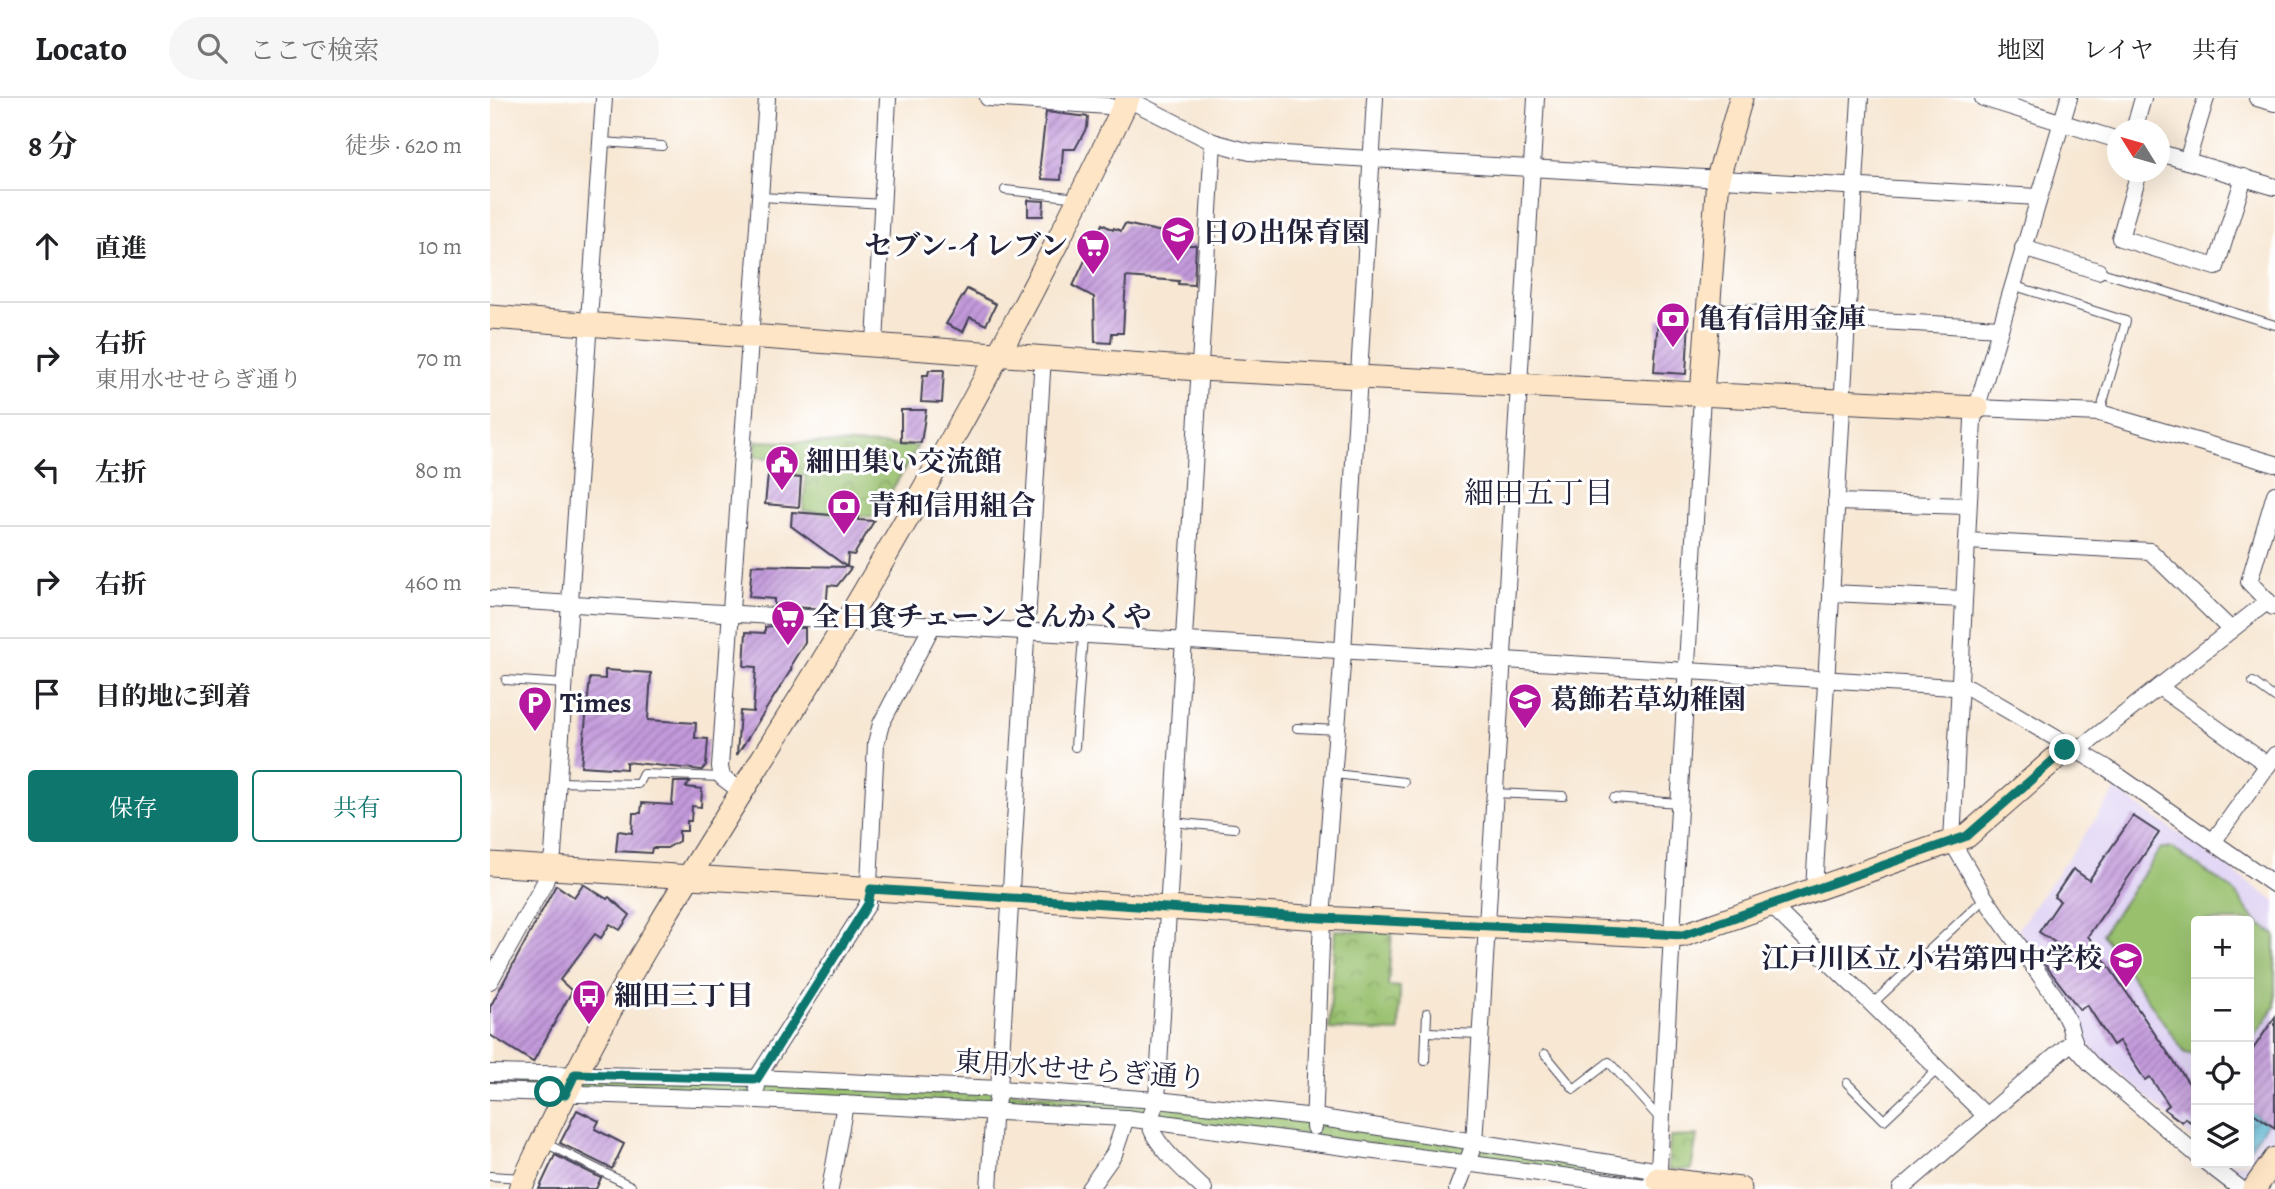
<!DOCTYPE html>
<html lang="ja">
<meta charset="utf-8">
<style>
:root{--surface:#fff;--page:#f6f6f6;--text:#202124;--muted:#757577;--line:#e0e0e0;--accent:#0f766e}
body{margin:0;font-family:Alegreya,"Noto Serif JP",serif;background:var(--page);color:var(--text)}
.controls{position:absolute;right:21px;bottom:21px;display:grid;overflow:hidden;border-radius:7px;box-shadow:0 7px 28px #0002}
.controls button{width:63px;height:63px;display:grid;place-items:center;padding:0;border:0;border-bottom:2px solid var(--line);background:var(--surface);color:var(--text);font:35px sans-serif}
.compass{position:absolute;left:1617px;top:21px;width:63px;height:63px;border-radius:50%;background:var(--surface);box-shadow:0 7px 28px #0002;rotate:307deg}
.stop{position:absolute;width:21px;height:21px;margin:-16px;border:5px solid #0f766e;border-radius:50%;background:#fff}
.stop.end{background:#0f766e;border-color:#fff;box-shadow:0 2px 7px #0008}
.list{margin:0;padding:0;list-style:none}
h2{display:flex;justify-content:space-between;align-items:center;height:91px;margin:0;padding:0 28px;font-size:30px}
h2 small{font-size:23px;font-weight:400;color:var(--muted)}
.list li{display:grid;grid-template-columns:46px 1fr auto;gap:21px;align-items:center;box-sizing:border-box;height:112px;padding:0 28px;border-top:2px solid var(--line)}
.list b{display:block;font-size:26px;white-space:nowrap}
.list p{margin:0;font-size:23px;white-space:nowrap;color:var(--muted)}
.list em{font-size:23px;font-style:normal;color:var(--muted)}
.actions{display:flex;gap:14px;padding:21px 28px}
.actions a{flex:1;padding:16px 0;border:2px solid var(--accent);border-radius:7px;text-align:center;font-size:24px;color:var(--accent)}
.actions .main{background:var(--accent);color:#fff}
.icon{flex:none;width:38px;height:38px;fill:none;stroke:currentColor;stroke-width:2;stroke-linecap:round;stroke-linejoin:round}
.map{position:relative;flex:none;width:1785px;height:1091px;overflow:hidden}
header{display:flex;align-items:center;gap:42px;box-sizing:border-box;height:98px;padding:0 35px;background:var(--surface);border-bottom:2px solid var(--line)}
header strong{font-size:33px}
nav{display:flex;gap:38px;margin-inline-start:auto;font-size:24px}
.search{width:490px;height:63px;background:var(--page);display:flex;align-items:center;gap:18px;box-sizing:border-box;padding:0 24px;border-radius:38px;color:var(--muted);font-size:26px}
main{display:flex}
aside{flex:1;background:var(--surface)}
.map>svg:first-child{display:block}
</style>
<header>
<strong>Locato</strong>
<div class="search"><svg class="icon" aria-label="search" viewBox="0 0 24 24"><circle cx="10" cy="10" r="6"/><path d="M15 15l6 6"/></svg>ここで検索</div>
<nav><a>地図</a><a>レイヤ</a><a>共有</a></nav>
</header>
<main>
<aside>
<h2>8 分<small>徒歩 · 620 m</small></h2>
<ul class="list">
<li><svg class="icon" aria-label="ahead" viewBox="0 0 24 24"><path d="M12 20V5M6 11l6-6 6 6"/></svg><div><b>直進</b></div><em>10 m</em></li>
<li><svg class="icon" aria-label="right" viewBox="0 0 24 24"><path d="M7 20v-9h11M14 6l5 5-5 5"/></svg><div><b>右折</b><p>東用水せせらぎ通り</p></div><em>70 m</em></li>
<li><svg class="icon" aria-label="left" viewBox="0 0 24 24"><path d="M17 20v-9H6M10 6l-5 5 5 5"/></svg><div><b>左折</b></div><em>80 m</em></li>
<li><svg class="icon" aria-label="right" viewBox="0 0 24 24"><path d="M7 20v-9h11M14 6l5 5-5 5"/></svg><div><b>右折</b></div><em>460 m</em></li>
<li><svg class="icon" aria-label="arrive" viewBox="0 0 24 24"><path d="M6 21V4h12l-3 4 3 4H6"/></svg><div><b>目的地に到着</b></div></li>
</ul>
<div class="actions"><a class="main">保存</a><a>共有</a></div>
</aside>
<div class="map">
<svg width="1785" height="1091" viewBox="0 0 1785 1091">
<defs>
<pattern id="park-crowns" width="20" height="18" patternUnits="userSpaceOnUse" patternTransform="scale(1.75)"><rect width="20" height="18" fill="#98c06d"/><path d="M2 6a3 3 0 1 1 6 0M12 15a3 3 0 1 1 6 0" fill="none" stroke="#7c9c5b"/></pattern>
<pattern id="water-waves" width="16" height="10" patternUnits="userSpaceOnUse" patternTransform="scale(1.75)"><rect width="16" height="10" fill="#58b8d6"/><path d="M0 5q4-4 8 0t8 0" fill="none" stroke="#4895af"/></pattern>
<pattern id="building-hatch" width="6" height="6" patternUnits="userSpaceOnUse" patternTransform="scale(1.75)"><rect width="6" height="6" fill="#c39adb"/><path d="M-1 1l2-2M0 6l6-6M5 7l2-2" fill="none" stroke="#9e7db3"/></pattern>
</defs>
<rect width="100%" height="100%" fill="#fff"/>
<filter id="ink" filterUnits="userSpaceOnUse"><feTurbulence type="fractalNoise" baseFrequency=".0143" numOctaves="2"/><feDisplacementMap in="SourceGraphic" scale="14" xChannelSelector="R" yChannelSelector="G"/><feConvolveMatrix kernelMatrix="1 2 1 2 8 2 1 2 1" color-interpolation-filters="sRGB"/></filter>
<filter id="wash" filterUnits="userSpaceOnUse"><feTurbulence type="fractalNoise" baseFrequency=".00686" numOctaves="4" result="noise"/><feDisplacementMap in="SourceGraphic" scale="28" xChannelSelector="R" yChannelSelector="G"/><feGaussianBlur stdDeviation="1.57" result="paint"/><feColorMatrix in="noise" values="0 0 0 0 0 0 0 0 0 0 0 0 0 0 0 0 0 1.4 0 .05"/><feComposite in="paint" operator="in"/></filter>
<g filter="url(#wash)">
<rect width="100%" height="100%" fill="#f7e7d3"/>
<path fill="#e0d4f4" d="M1626,692L1785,803V1041L1756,1083L1731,1065H1759V823H1706V1043L1602,951L1528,831Z"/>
<path fill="#98c06d" stroke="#5d7154" stroke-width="2" d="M1671,750H1682L1743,792L1765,822L1785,837V909L1759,946V823H1706V957L1695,955L1612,836Z"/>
<g fill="url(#park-crowns)" stroke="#5d7154" stroke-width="2">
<path d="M266,343L428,348L386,419L313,413L316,378L289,375V360L265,359Z"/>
<path d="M845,832L902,835L898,888L910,889L909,934L839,931Z"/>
<path d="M0,977L82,978L74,993L0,992Z"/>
<path d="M87,978L266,982L265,1000L78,996Z"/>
<path d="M269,983L507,992L504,1012L268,1000Z"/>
<path d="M511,993L665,1005L658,1019L508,1011Z"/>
<path d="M668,1005L823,1020L822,1038L661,1020Z"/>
<path d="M827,1021L982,1047L974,1061L825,1038Z"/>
<path d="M1207,1038L1201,1072H1178L1180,1039Z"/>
<path d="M985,1048L1161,1074L1155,1084L977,1062Z"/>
</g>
<path fill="url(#water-waves)" stroke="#3d6d88" stroke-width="2" d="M1759,1012L1777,1025L1761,1049L1759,1048Z"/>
<g id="blocks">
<g fill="url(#building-hatch)">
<path d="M556,14L598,19L597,29L585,51H573L571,82L552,81L550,66Z"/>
<path d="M538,102L554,103L553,118H538Z"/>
<path d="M612,126L623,132L624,130L631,133L635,126L677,135L697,147H706L704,187L688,186L689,183L636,179L633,235H622L621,245L605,244L604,199L583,188Z"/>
<path d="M477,191L506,206L496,227L480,219L473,234L456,226Z"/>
<path d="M1168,221L1199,222L1196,276L1164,274Z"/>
<path d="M439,272H454L452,305L431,304L433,277H438Z"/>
<path d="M411,312H436L431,345L411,344Z"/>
<path d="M278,377L311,380L309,409L275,406Z"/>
<path d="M302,414L368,419V422L384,423L364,457L358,456L357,469L361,470L347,488L338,487L336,511L284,508V501L259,499L262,467L357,469L301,428Z"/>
<path d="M282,528L315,530V544L302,565L301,572L247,657L250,613L263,614L266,569L254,568L256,534L275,535V529Z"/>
<path d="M115,572L161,575L158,622L206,625L205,640L218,641L216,667L212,672L136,664V671L91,668L100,580L115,581Z"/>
<path d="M184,684H200L196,689L212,691L211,709L202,708L201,723H197V733H189V743L177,750H162L161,755L126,753L128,733L142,735L143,715H151L152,705L182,707Z"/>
<path d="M1643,718L1669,735L1598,838L1706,996V1028L1695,1020L1692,1024L1674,1011L1679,1007L1660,979L1655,982L1629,943L1623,947L1597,907L1590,912L1550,860L1569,847L1549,834L1570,803L1564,799L1583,771L1599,782Z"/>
<path d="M93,786L117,801L119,799L140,817L130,832L120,826L111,840L105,836L70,882L82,893L43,964L0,937V909L66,787L84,799Z"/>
<path d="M1785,919V1030L1759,1012V957Z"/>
<path d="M87,1012L109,1023L105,1031L134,1046L122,1071L70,1045Z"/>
<path d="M65,1057L111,1080L106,1091H49Z"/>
</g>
</g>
</g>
<g filter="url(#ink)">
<use href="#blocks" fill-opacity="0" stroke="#424052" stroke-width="2"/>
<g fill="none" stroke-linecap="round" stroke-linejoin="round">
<g stroke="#424052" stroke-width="10">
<g id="lane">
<path d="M112,44L172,48"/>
<path d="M515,92L588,100"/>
<path d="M271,99L394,106"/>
<path d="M1608,173L1785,227"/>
<path d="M1522,187L1636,223L1610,315"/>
<path d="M16,582L74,586"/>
<path d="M1763,584L1785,600"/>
<path d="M807,630L848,632"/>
<path d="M585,649L593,538"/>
<path d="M845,676L914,684"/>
<path d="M68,684L148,686L153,676L232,679"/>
<path d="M1003,695L1073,698"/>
<path d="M1124,700L1188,705"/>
<path d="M682,724L744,730"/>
<path d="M1382,906L1495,800"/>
<path d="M936,934L990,936"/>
<path d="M1055,956L1084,991L1119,964L1170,1021"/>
<path d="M935,963L937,915"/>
<path d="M1357,985L1394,1022L1449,970"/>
<path d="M55,1045L141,1088"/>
<path d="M0,1078L32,1080"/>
</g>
</g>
<g stroke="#424052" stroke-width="18">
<g id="street">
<path d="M498,0L618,8L632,14"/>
<path d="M1493,0L1628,42"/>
<path d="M1579,0L1483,322L1462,744L1495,800L1566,900L1579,926L1585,948L1601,966L1706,1056"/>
<path d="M1767,0L1785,5"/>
<path d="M638,1L723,44L760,54L1548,99"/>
<path d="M1644,32L1653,0"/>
<path d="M1670,55L1785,89"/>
<path d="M1697,63L1716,0"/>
<path d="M1649,74L1630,140L1726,169L1754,79"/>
<path d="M1533,150L1608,173"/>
<path d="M1219,213L1510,230"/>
<path d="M385,245L398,0"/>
<path d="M1487,310L1610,315L1785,366"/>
<path d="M1346,404L1478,408"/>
<path d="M1477,443L1660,453L1741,532"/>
<path d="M1341,495L1473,501"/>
<path d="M0,501L1480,590L1617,670L1785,787"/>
<path d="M1783,509L1759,484L1785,396"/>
<path d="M1669,589L1778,667"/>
<path d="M1581,650L1595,647L1778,503"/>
<path d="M252,694L232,679L230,669L277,0"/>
<path d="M1723,744L1785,657"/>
<path d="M1324,792L1370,0"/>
<path d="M1281,807L1495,1017"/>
<path d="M0,883L55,784L63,756L114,0"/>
<path d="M0,975L267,980L509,991L667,1002L825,1019L1158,1071L1168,1081L1155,1089L636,1020L267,1002L0,993"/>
<path d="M267,989V980L378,806L386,645L391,626L441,530"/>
<path d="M824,1029L832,820L853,554L885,0"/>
<path d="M1717,1065L1751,1091"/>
<path d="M1168,1088L1212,297"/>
<path d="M340,1091L355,1006"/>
<path d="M499,1091L503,1022L509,991L553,258"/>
<path d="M599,1091L624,1056L636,1020"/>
<path d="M714,1091C700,1078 660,1043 660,1024C660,1017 665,1009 667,1002L723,44"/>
<path d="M967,1091L984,1046L1046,0"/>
<path d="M1411,1091L1584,942"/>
</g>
</g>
<g stroke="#424052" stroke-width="25">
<g id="secondary">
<path d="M0,219L708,271L1487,310"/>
<path d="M1212,297L1228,80L1251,0"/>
<path d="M0,766L832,820L1182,838L1194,837L1477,738L1575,652"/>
<path d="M1168,1081L1250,1091"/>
<path d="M30,1091C48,1053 65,1015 85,978C165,822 266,676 356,525C458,354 553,180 638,0"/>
<path d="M1764,1091L1785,1061"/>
</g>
</g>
<use href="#lane" stroke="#fff" stroke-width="8"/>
<use href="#street" stroke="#fff" stroke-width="16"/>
<use href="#secondary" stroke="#fde5c5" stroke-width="23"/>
</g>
</g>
<g fill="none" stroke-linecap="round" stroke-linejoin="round" filter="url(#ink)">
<path stroke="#0f766e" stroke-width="9" d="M60,994L75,997L85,976L267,981L378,806L381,791L832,820L1194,837L1477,738L1575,652"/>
</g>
<defs>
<g id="school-pin" transform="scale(1.75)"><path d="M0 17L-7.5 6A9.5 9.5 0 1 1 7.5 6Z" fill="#b5179e" stroke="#fff"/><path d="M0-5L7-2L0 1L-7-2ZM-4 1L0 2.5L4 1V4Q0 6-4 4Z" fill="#fff"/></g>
<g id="supermarket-pin" transform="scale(1.75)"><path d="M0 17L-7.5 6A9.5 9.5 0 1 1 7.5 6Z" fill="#b5179e" stroke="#fff"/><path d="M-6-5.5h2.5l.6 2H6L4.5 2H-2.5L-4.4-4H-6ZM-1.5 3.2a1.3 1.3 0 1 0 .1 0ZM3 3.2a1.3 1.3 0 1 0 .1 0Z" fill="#fff"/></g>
<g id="bank-pin" transform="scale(1.75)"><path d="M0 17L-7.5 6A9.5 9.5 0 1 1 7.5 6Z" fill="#b5179e" stroke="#fff"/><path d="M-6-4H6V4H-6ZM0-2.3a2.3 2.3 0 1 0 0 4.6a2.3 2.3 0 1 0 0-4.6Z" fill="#fff"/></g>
<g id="civic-pin" transform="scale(1.75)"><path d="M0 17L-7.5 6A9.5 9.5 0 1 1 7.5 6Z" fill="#b5179e" stroke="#fff"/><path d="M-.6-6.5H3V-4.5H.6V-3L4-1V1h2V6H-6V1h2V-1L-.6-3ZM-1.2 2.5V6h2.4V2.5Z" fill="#fff"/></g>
<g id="parking-pin" transform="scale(1.75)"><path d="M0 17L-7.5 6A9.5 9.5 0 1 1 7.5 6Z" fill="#b5179e" stroke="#fff"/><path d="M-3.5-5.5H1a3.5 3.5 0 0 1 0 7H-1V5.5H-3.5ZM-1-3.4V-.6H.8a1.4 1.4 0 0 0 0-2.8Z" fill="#fff"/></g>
<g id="bus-pin" transform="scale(1.75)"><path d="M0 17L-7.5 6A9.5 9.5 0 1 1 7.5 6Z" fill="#b5179e" stroke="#fff"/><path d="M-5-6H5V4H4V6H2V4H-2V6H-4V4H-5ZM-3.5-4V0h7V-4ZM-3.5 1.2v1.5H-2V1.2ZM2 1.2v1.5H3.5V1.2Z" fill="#fff"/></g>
</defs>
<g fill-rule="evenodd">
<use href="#school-pin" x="688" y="135"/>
<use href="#supermarket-pin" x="603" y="148"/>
<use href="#bank-pin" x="1183" y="221"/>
<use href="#civic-pin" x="292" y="364"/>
<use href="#bank-pin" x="354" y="408"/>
<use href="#supermarket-pin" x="298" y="519"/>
<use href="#school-pin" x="1035" y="602"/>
<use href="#parking-pin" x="45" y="605"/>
<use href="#school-pin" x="1636" y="861"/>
<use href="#bus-pin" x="99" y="898"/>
</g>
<g text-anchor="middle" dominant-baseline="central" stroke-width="6" stroke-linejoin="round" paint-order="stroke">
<g font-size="28" font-weight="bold" fill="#22223b" stroke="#fff" text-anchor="start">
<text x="712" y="135">日の出保育園</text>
<text x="578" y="148" text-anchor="end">セブン-イレブン</text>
<text x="1208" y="221">亀有信用金庫</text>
<text x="316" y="364">細田集い交流館</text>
<text x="378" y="408">青和信用組合</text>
<text x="322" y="519">全日食チェーン さんかくや</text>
<text x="1060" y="602">葛飾若草幼稚園</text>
<text x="70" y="605">Times</text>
<text x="1612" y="861" text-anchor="end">江戸川区立 小岩第四中学校</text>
<text x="124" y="898">細田三丁目</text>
</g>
<g font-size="28" fill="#22223b" stroke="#fff">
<text transform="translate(590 972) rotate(4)">東用水せせらぎ通り</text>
</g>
<g font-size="30" fill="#22223b" stroke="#fff">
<text x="1049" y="395">細田五丁目</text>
</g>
</g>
</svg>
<div class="controls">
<button>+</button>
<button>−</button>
<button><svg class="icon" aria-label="locate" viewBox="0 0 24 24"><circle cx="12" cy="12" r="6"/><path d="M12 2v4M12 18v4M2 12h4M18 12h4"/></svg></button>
<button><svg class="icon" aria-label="layers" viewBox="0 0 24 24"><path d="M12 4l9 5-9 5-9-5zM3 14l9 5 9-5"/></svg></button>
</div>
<svg class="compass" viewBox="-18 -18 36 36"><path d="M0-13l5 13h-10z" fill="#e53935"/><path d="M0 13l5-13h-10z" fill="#757577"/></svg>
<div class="stop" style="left:60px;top:994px"></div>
<div class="stop end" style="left:1575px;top:652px"></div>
</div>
</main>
